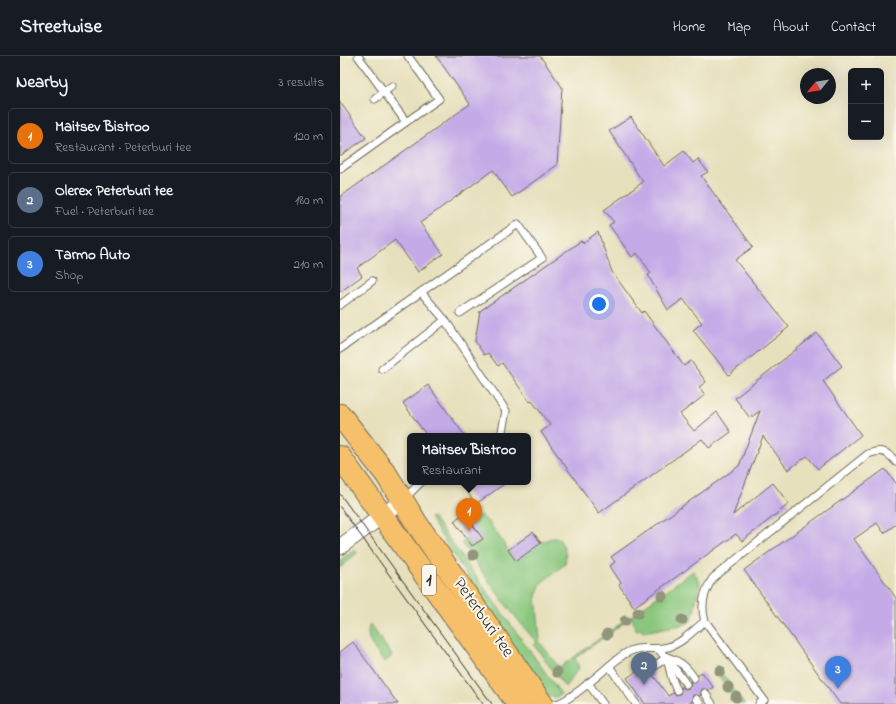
<!DOCTYPE html>
<meta charset="utf-8">
<style>
:root{--surface:#171b24;--page:#242831;--text:#f1f3f6;--muted:#9ea1a6;--line:#363941;--accent:#d1495b}
body{margin:0;font-family:"Indie Flower",sans-serif;background:var(--page);color:var(--text)}
.controls{position:absolute;right:12px;top:12px;display:grid;overflow:hidden;border-radius:6px;box-shadow:0 4px 16px #0002}
.controls button{width:36px;height:36px;display:grid;place-items:center;padding:0;border:0;border-bottom:1px solid var(--line);background:var(--surface);color:var(--text);font:20px sans-serif}
.compass{position:absolute;left:460px;top:12px;width:36px;height:36px;border-radius:50%;background:var(--surface);box-shadow:0 4px 16px #0002;rotate:240deg}
.you{position:absolute;left:259px;top:248px;width:14px;height:14px;margin:-10px;border:3px solid #fff;border-radius:50%;background:#1a73e8;box-shadow:0 0 0 6px #1a73e833}
.badge{display:grid;place-items:center;width:26px;height:26px;border-radius:50%;background:var(--accent);color:#fff;font-size:13px;font-weight:700}
.pin{position:absolute;translate:-50% -33px;filter:drop-shadow(0 1px 2px #0008)}
.pin::after{content:'';position:absolute;top:21px;width:14px;height:12px;background:inherit;clip-path:polygon(0 0,100% 0,50% 100%)}
.popup{position:absolute;left:67px;top:377px;width:124px;height:52px;box-sizing:border-box;display:grid;place-content:center;border-radius:6px;background:var(--surface);filter:drop-shadow(0 1px 3px #0005);font-size:13px;white-space:nowrap;color:var(--muted)}
.popup b{font-size:15px;color:var(--text)}
.popup::after{content:'';position:absolute;left:50%;top:100%;margin-left:-8px;border:8px solid transparent;border-top-color:var(--surface)}
.list{margin:0;padding:0;list-style:none}
h2{display:flex;justify-content:space-between;align-items:center;height:52px;margin:0;padding:0 16px;font-size:17px}
h2 small{font-size:13px;font-weight:400;color:var(--muted)}
.list li{display:grid;grid-template-columns:26px 1fr auto;gap:12px;align-items:center;box-sizing:border-box;height:56px;margin:0 8px 8px;padding:0 8px;border:1px solid var(--line);border-radius:6px}
.list b{display:block;font-size:15px;white-space:nowrap}
.list p{margin:0;font-size:13px;white-space:nowrap;color:var(--muted)}
.list em{font-size:13px;font-style:normal;color:var(--muted)}
.map{position:relative;flex:none;width:556px;height:648px;overflow:hidden}
header{display:flex;align-items:center;gap:24px;box-sizing:border-box;height:56px;padding:0 20px;background:var(--surface);border-bottom:1px solid var(--line)}
header strong{font-size:19px}
nav{display:flex;gap:22px;margin-inline-start:auto;font-size:14px}
main{display:flex}
aside{flex:1;background:var(--surface)}
.map>svg:first-child{display:block}
</style>
<header>
<strong>Streetwise</strong>
<nav><a>Home</a><a>Map</a><a>About</a><a>Contact</a></nav>
</header>
<main>
<aside>
<h2>Nearby<small>3 results</small></h2>
<ul class="list">
<li><span class="badge" style="background:#e8710a">1</span><div><b>Maitsev Bistroo</b><p>Restaurant · Peterburi tee</p></div><em>120 m</em></li>
<li><span class="badge" style="background:#5c6f8a">2</span><div><b>Olerex Peterburi tee</b><p>Fuel · Peterburi tee</p></div><em>180 m</em></li>
<li><span class="badge" style="background:#3f7fe0">3</span><div><b>Tarmo Auto</b><p>Shop</p></div><em>210 m</em></li>
</ul>
</aside>
<div class="map">
<svg width="556" height="648" viewBox="0 0 556 648">
<rect width="100%" height="100%" fill="#fbf7ec"/>
<filter id="ink" filterUnits="userSpaceOnUse"><feTurbulence type="fractalNoise" baseFrequency=".025" numOctaves="2"/><feDisplacementMap in="SourceGraphic" scale="8" xChannelSelector="R" yChannelSelector="G"/><feConvolveMatrix kernelMatrix="1 2 1 2 8 2 1 2 1" color-interpolation-filters="sRGB"/></filter>
<filter id="wash" filterUnits="userSpaceOnUse"><feTurbulence type="fractalNoise" baseFrequency=".012" numOctaves="4" result="noise"/><feDisplacementMap in="SourceGraphic" scale="16" xChannelSelector="R" yChannelSelector="G"/><feGaussianBlur stdDeviation="0.9" result="paint"/><feColorMatrix in="noise" values="0 0 0 0 0 0 0 0 0 0 0 0 0 0 0 0 0 1.4 0 .05"/><feComposite in="paint" operator="in"/></filter>
<g filter="url(#wash)">
<rect width="100%" height="100%" fill="#e7e0bc"/>
<g fill="#8ac77e" stroke="#5a7954">
<path d="M141,459L150,468L176,505C189,496 202,481 218,482C225,491 227,497 225,508L201,527L196,540L200,583L199,585L219,612L353,515L360,526L352,564L347,568L303,576L302,573L296,574L292,561L235,602L239,612L225,631L194,589L197,587L166,549L122,488L125,482L132,490L142,483L132,468L137,461Z"/>
<path d="M93,461L221,638C218,642 212,641 208,640L180,602L90,462Z"/>
<path d="M15,494L17,497L0,512V504Z"/>
<path d="M30,568L51,598V601L44,606C36,594 23,583 30,568Z"/>
<path d="M376,609L404,648H398L379,621L382,619Z"/>
</g>
<g id="blocks">
<g fill="#c4aae7">
<path d="M96,0H200L222,31L217,109L172,141L153,114L80,167L103,198L78,216L55,184L17,212L22,220L0,236V141L130,48Z"/>
<path d="M0,46L26,82L0,100Z"/>
<path d="M291,61L324,110L344,95L353,107L358,103L368,116L361,120L413,191L395,204L449,271L389,319L353,274L362,267L343,243L328,254L308,219L311,217L297,197L292,201L269,169L274,166L264,154L303,126L269,75Z"/>
<path d="M258,176L272,216L302,257L304,255L344,310L351,305L366,326L359,331L365,339L340,358L354,375L377,356L391,376L369,392L362,383L259,457L201,376L210,369L192,345L190,346L162,307L158,310L148,297L144,299L135,285L140,255L241,185L243,187Z"/>
<path d="M477,277L502,310L483,325L521,379L478,413L467,400L448,414L423,380L393,459L433,427L449,448L402,485L396,478L294,551L279,529L281,527L270,510L275,506L271,501L399,410L420,355L410,362L395,342Z"/>
<path d="M88,329L125,380H87L63,347Z"/>
<path d="M545,413L556,427V468L544,477L537,467L514,483L556,542V648H500L404,514Z"/>
<path d="M120,426H167L136,448Z"/>
<path d="M124,457L143,483L132,490L114,465Z"/>
<path d="M193,476L201,487L176,505L168,494Z"/>
<path d="M13,586L58,648H0V596Z"/>
<path d="M309,607L308,615L310,617L315,616L313,619L328,640L333,637L336,639L340,638L342,630L344,633L349,632L351,630L350,625L354,627L357,626L358,619L362,616L373,631L369,634L362,633L360,640L353,639L352,646L348,648H305L287,622Z"/>
</g>
</g>
</g>
<g filter="url(#ink)">
<use href="#blocks" fill-opacity="0" stroke="#6d6a5e" stroke-width="1"/>
<g fill="none" stroke-linecap="round" stroke-linejoin="round">
<g stroke="#6d6a5e" stroke-width="9">
<g id="service">
<path d="M35,43L52,30"/>
<path d="M66,66L99,43L68,0"/>
<path d="M0,113L66,66L18,0"/>
<path d="M81,236L105,264L166,355L161,380"/>
<path d="M0,249L32,225"/>
<path d="M0,293L178,168L202,202L120,257"/>
<path d="M42,313L105,264"/>
<path d="M64,443L81,426"/>
<path d="M365,565L424,644L419,648"/>
<path d="M318,593C334,608 327,618 337,634"/>
<path d="M327,601C340,605 346,610 354,622"/>
<path d="M330,606L346,628"/>
<path d="M269,610L296,648"/>
<path d="M312,612L327,601"/>
<path d="M248,627L263,648"/>
<path d="M365,637L372,648"/>
<path d="M356,643L360,648"/>
<path d="M214,648C229,648 268,609 283,599C300,587 311,596 328,591C341,588 354,574 365,565C360,549 364,535 373,522L528,398C541,393 547,395 556,406"/>
</g>
</g>
<g stroke="#6d6a5e" stroke-width="17">
<path id="minor" d="M0,491L62,445"/>
</g>
<g stroke="#6d6a5e" stroke-width="24">
<g id="trunk">
<path d="M0,359L46,418L77,468L202,648"/>
<path d="M0,401L178,648"/>
</g>
</g>
<use href="#service" stroke="#fff" stroke-width="7"/>
<use href="#minor" stroke="#fff" stroke-width="15"/>
<use href="#trunk" stroke="#f6c06b" stroke-width="22"/>
<g stroke="#2b2b2b" stroke-width="1">
<path d="M0,438L152,648"/>
<path d="M0,451L143,648"/>
</g>
</g>
<g fill="#90967a">
<circle cx="133" cy="499" r="5.5"/>
<circle cx="322" cy="540" r="5.5"/>
<circle cx="298" cy="557" r="5.5"/>
<circle cx="342" cy="564" r="5.5"/>
<circle cx="285" cy="565" r="5.5"/>
<circle cx="267" cy="578" r="5.5"/>
<circle cx="380" cy="615" r="5.5"/>
<circle cx="217" cy="616" r="5.5"/>
<circle cx="388" cy="631" r="5.5"/>
<circle cx="396" cy="641" r="5.5"/>
</g>
</g>
<g text-anchor="middle" dominant-baseline="central" stroke-width="4" stroke-linejoin="round" paint-order="stroke">
<rect fill="#fbf7ec" stroke="#696865" stroke-width="1" x="82" y="509" width="14" height="30" rx="3"/>
<g font-size="17" font-weight="bold" fill="#2b2b2b">
<text x="89" y="524">1</text>
</g>
<g font-size="18" fill="#2b2b2b" stroke="#fbf7ec">
<text transform="translate(143 562) rotate(55)">Peterburi tee</text>
</g>
</g>
</svg>
<div class="controls">
<button>+</button>
<button>−</button>
</div>
<svg class="compass" viewBox="-18 -18 36 36"><path d="M0-13l5 13h-10z" fill="#e53935"/><path d="M0 13l5-13h-10z" fill="#9ea1a6"/></svg>
<div class="you"></div>
<div class="pin badge" style="left:129px;top:475px;background:#e8710a">1</div>
<div class="popup"><b>Maitsev Bistroo</b>Restaurant</div>
<div class="pin badge" style="left:304px;top:629px;background:#5c6f8a">2</div>
<div class="pin badge" style="left:498px;top:633px;background:#3f7fe0">3</div>
</div>
</main>
